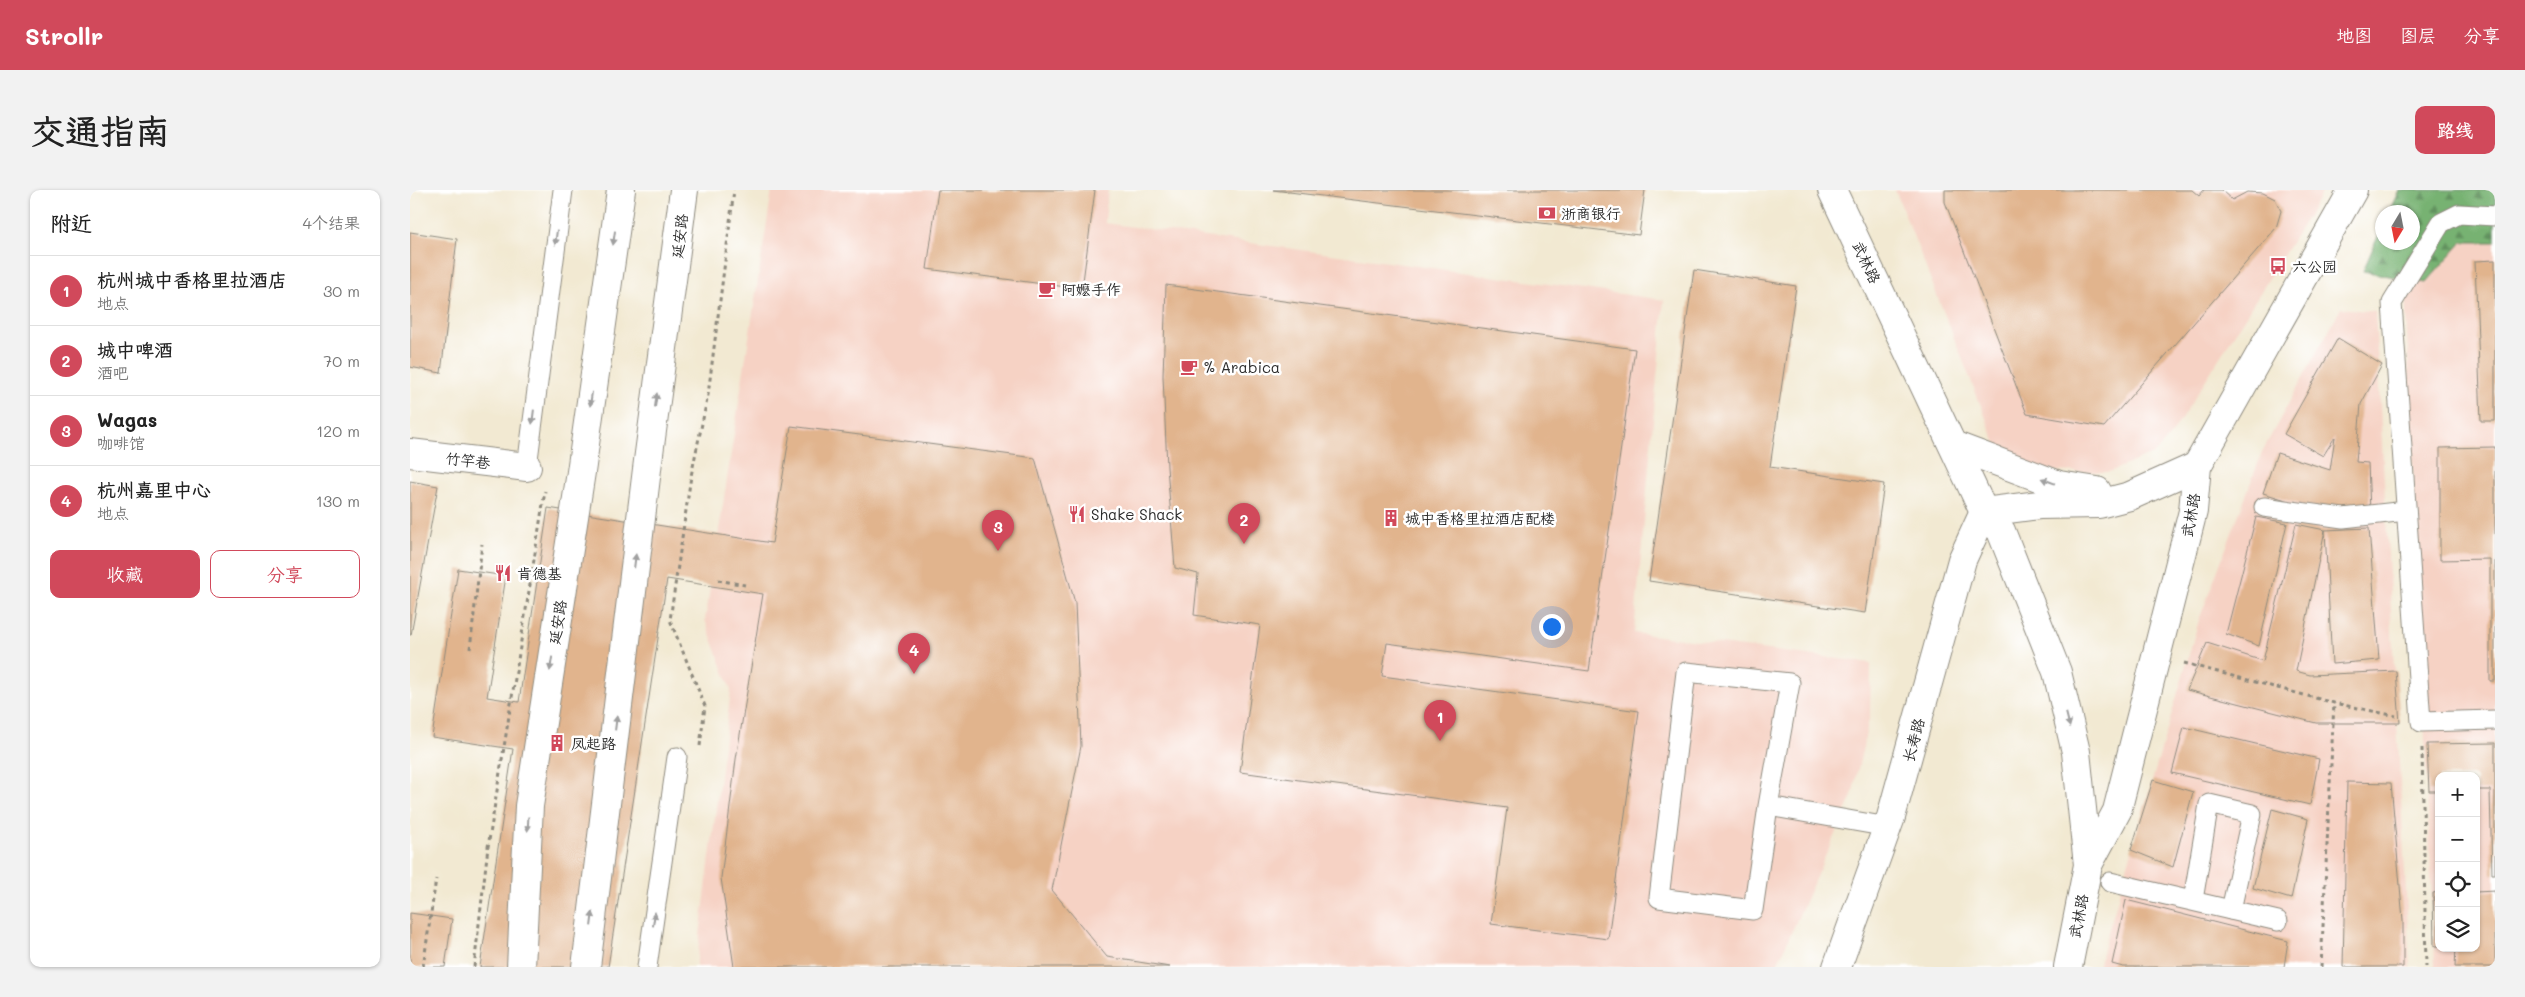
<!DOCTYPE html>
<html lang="zh">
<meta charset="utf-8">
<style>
:root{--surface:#fff;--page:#f2f2f2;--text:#222;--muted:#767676;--line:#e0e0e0;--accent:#d1495b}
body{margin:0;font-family:Mali,"LXGW WenKai TC",sans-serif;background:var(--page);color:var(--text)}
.controls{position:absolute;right:15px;bottom:15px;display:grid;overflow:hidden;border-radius:10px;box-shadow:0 1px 4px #0004}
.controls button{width:45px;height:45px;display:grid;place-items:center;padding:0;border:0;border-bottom:1px solid var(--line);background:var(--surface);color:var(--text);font:25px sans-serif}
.compass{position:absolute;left:1965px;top:15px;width:45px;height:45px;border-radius:50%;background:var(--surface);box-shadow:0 1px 4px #0004;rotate:190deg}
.you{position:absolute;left:1141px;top:436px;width:18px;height:18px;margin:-12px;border:4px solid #fff;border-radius:50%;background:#1a73e8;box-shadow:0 0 0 8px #1a73e833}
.badge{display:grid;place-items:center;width:32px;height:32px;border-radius:50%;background:var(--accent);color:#fff;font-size:16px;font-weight:700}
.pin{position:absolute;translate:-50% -41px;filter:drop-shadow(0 1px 2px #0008)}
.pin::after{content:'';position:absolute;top:26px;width:18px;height:15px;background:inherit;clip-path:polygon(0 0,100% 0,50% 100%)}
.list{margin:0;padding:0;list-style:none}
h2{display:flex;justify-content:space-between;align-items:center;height:65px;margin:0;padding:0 20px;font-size:21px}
h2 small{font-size:16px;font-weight:400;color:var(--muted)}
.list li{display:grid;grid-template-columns:32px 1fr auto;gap:15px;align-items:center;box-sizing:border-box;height:70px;padding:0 20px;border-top:1px solid var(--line)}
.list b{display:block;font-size:19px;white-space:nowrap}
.list p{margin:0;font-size:16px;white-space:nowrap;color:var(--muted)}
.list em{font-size:16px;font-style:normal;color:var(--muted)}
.actions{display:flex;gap:10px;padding:15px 20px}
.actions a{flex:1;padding:11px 0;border:1px solid var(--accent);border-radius:10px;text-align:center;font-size:18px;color:var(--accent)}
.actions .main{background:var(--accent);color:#fff}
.icon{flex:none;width:28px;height:28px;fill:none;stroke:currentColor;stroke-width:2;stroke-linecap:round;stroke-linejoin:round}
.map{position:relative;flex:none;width:2085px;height:777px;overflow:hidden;border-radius:10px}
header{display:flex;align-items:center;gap:30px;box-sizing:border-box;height:70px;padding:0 25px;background:var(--accent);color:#fff}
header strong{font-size:24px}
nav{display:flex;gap:28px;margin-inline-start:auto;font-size:18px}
.intro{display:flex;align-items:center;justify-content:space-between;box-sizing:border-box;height:120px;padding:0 30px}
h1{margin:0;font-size:35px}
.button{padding:12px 22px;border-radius:10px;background:var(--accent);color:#fff;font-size:18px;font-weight:700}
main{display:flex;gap:30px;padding:0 30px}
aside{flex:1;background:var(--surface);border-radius:10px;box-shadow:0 1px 4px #0004}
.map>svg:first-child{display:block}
</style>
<header>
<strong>Strollr</strong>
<nav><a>地图</a><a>图层</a><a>分享</a></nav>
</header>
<div class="intro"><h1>交通指南</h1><a class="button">路线</a></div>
<main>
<aside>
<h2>附近<small>4个结果</small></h2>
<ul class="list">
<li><span class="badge">1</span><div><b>杭州城中香格里拉酒店</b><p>地点</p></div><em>30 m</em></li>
<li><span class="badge">2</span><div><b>城中啤酒</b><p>酒吧</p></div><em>70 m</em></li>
<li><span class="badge">3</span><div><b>Wagas</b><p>咖啡馆</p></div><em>120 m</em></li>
<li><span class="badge">4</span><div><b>杭州嘉里中心</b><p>地点</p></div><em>130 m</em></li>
</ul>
<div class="actions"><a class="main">收藏</a><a>分享</a></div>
</aside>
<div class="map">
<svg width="2085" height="777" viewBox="0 0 2085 777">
<defs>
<pattern id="forest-firs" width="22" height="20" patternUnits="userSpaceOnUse" patternTransform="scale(1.25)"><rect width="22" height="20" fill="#77b272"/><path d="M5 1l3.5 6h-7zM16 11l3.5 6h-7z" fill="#62915e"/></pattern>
</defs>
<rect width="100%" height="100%" fill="#fff"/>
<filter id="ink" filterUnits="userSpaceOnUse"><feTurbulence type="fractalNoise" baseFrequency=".02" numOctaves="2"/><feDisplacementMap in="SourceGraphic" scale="10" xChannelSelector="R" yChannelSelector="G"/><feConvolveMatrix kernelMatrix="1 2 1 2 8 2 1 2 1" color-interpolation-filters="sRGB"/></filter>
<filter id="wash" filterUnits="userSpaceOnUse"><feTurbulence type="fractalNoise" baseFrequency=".0096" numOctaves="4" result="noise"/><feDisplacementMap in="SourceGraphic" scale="20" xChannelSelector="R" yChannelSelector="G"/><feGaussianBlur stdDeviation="1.12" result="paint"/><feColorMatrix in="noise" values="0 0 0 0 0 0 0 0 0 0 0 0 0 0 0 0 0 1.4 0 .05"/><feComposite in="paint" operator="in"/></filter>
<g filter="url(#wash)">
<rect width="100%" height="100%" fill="#f2e9d2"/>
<g fill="#f6d2c4" fill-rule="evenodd">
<path d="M362,0H698L695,33L1254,110L1224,443L1461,473L1460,525L1442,606L1366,777H286L321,500L295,430Z"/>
<path d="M1485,0H1914L1762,244L1745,263L1699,282L1597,281Z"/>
<path d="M2085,0V777H2025L1993,53L2002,52V22ZM2029,586H2066V758H2029Z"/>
<path d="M1931,118L1965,122L2000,777H1688L1789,430L1853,260Z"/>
</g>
<path fill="url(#forest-firs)" stroke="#516e4e" d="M1989,0H2085V52H2052L2016,93L1953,81L1972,37V52H2002V22H1979Z"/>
<g id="blocks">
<g fill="#e1b48d">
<path d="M528,0H685L672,99L517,79Z"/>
<path d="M863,0H1235L1229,45Z"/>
<path d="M1535,0H1782L1789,6L1794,0H1811L1822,10L1837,2L1853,3L1865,9L1871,21L1866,38L1694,237L1617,224L1535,12Z"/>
<path d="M0,42L47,49L31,183L0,177Z"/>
<path d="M2085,70V231H2071L2065,71Z"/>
<path d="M1284,80L1386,96L1360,277L1474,294L1455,423L1239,391Z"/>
<path d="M756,95L1225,159L1179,481L977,453L972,486L1229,521L1198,749L1081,734L1097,618L830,582L850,435L784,425L788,384L765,378L757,277L753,186Z"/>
<path d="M1928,148L1972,175L1951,214L1946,272L1958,273L1960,322L1896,316L1853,303L1867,263L1920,280L1925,247L1913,266L1874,244Z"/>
<path d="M381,236L625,268L665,413L671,556L642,700L697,767L760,777H324L311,688L326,569L353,404L257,389L198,777H70L103,559L22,547L48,379L96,386L77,507L109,512L138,318L362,353Z"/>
<path d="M2085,257V491H2080V369L2030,370V258Z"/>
<path d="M0,291L28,296L1,445H0Z"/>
<path d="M1846,327L1877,333L1849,456L1816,444Z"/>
<path d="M1886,334L1915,340L1886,481L1900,485L1986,481L1990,533H1906L1777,500L1797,453L1853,471Z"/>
<path d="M1959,338L1969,470L1922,474L1915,340Z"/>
<path d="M1774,537L1909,569L1900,615L1762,583Z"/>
<path d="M2085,553V684H2082L2080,600H2066V586H2029V601H2019L2017,554Z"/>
<path d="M1743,590L1783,602L1763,677L1721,660Z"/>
<path d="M1937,592L1981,593L1993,730V777H1933Z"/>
<path d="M1862,619L1898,629L1881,709L1843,698Z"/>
<path d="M2085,701V777H2045L2046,758H2066V702Z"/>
<path d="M2029,702V756H2024L2023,703Z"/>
<path d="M1716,710L1878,751L1874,777H1713L1702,774Z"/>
<path d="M0,723L42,729L35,777H0Z"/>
</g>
</g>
</g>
<g filter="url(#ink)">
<use href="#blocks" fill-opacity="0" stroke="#8e8a7e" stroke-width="1"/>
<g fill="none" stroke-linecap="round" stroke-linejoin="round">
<g stroke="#8e8a7e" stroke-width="21">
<g id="service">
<path d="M2085,26L2049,24L2031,33L1982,113L2011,532L2085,530"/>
<path d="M117,277L153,0"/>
<path d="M1854,317L1933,328L1996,321"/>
<path d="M1358,616L1380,493L1276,482L1249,708L1343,720L1358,616L1478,637"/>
<path d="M1700,692L1868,731"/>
<path d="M1783,710L1799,614L1842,624L1821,720"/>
<path d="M237,777L267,567"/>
</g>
</g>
<g stroke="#8e8a7e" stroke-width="30">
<g id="minor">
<path d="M1543,255L1649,295L1687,301"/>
<path d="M0,263L117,277"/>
<path d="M1427,777L1481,627L1552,370L1574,322L1629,315L1689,314L1720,306L1787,276"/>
</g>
</g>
<g stroke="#8e8a7e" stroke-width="30">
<g id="tertiary">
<path d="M1422,0L1574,322L1591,341L1647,482L1666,562L1678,675L1658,777"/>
<path d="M1678,675L1707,621L1783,321L1787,276L1943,0"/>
</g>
</g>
<g stroke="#8e8a7e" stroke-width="30">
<g id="secondary">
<path d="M111,777L119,616L171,282L211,0"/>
<path d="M176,777L238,271L274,0"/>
</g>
</g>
<g stroke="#8e8a7e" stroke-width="3" stroke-dasharray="4 4" stroke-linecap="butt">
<path d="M308,390L335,395"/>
<path d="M60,459L72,354"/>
<path d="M1774,473L1924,513L1986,526"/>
<path d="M290,556L295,516L260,430L281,286L298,205L324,0"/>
<path d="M2012,558L2016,777"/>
<path d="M13,777L26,689"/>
<path d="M64,777L78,657L135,301"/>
<path d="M1911,777L1924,513"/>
</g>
<use href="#service" stroke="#fff" stroke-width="19"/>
<use href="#minor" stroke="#fff" stroke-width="28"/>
<use href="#tertiary" stroke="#fff" stroke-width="28"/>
<use href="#secondary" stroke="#fff" stroke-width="28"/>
</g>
<defs><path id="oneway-solid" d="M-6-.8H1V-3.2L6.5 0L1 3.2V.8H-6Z" transform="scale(1.25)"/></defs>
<g fill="#a0a0a0">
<use href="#oneway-solid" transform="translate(146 48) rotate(97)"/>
<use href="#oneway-solid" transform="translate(204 48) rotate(98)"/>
<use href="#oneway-solid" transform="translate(181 209) rotate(98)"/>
<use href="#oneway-solid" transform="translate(246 210) rotate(-82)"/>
<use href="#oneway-solid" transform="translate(123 227) rotate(97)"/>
<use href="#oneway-solid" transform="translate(1638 291) rotate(-159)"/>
<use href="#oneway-solid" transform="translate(225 371) rotate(-83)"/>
<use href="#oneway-solid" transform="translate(141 474) rotate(99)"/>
<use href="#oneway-solid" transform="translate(1658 530) rotate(76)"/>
<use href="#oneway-solid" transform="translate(206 533) rotate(-83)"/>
<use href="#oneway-solid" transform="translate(118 634) rotate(93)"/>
<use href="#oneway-solid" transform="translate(182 729) rotate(-83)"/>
<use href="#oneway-solid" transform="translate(244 729) rotate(-82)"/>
</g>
</g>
<defs>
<g id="bank-bare" transform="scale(1.35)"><path d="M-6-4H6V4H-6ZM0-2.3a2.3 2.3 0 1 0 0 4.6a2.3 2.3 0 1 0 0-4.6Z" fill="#d1495b" stroke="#fff" stroke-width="2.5" paint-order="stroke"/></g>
<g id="bus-bare" transform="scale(1.35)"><path d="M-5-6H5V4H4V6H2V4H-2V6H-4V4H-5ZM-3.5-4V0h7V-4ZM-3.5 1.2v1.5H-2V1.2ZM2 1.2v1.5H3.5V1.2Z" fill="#d1495b" stroke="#fff" stroke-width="2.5" paint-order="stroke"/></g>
<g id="cafe-bare" transform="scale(1.35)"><path d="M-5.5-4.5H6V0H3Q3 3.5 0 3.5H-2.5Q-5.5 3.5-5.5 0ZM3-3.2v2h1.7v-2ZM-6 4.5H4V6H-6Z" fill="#d1495b" stroke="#fff" stroke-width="2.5" paint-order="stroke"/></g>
<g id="restaurant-bare" transform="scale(1.35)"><path d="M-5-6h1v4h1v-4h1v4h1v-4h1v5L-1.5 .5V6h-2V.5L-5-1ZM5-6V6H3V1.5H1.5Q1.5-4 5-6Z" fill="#d1495b" stroke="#fff" stroke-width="2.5" paint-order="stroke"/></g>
<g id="building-bare" transform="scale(1.35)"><path d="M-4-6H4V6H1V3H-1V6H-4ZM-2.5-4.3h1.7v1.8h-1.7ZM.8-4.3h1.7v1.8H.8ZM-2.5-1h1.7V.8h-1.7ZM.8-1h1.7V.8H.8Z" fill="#d1495b" stroke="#fff" stroke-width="2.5" paint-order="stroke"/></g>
</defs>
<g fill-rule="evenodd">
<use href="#bank-bare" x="1137" y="23"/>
<use href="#bus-bare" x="1868" y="76"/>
<use href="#cafe-bare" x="637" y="99"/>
<use href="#cafe-bare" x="779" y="177"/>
<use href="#restaurant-bare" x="667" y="324"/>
<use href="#building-bare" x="981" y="328"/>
<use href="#restaurant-bare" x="93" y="383"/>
<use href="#building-bare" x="147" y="553"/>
</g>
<g text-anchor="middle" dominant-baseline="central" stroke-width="5" stroke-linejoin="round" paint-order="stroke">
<g font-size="15" fill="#2b2b2b" stroke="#fff" text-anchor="start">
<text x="1151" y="23">浙商银行</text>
<text x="1882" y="76">六公园</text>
<text x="651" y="99">阿嬷手作</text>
<text x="793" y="177">% Arabica</text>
<text x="681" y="324">Shake Shack</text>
<text x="995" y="328">城中香格里拉酒店配楼</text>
<text x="107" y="383">肯德基</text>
<text x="161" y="553">凤起路</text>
</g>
<g font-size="15" fill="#2b2b2b" stroke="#fff">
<text transform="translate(269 46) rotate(-83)">延安路</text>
<text transform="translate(1457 72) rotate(65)">武林路</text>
<text transform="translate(58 270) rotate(7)">竹竿巷</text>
<text transform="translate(1780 325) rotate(-80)">武林路</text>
<text transform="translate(147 432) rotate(-81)">延安路</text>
<text transform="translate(1503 550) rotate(-75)">长寿路</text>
<text transform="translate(1668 726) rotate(-79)">武林路</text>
</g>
</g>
</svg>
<div class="controls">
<button>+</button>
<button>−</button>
<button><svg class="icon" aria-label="locate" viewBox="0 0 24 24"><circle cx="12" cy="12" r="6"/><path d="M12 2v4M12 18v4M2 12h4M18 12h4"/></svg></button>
<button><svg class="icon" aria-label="layers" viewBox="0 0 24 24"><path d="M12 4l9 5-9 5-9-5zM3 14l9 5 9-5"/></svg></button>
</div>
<svg class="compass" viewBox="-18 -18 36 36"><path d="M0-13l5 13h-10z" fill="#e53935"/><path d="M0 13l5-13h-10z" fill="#767676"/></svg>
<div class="you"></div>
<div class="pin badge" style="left:1030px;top:551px">1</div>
<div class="pin badge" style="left:834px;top:354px">2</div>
<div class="pin badge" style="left:588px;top:361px">3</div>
<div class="pin badge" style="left:504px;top:484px">4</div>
</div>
</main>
